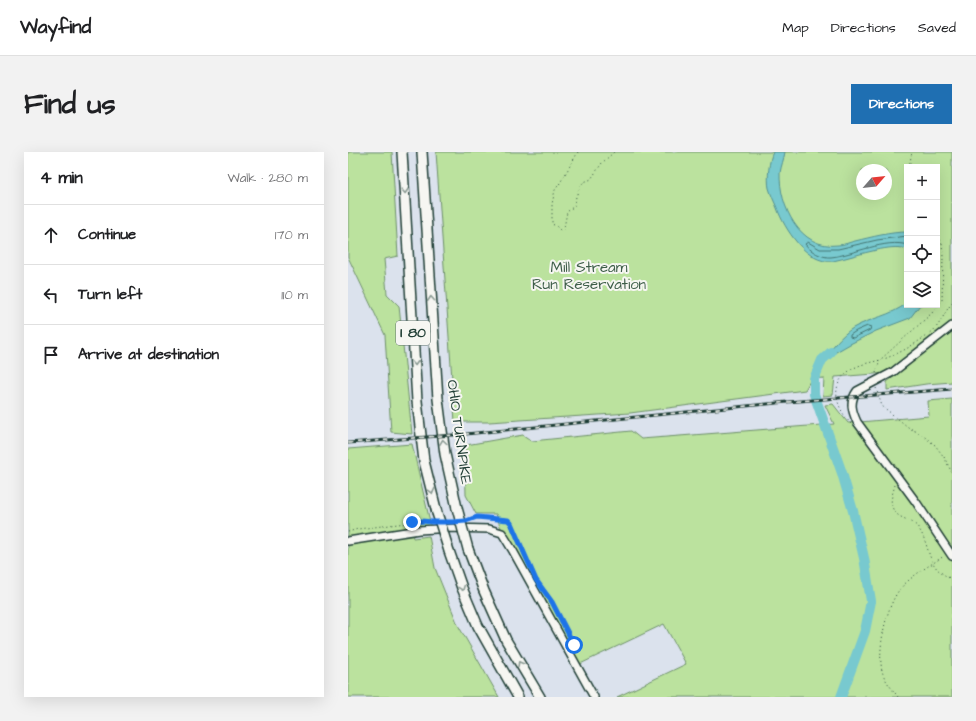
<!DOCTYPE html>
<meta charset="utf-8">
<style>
:root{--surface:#fff;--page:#f2f2f2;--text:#202124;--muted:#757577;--line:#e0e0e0;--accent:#1f6fb2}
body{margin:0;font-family:"Architects Daughter",sans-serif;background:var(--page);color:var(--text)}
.controls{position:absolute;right:12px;top:12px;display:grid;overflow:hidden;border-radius:0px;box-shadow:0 4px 16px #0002}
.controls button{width:36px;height:36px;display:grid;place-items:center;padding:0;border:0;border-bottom:1px solid var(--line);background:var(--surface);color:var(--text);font:20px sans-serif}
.compass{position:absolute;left:508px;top:12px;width:36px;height:36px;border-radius:50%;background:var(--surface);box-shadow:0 4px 16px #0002;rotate:62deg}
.stop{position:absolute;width:12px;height:12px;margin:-9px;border:3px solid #1a73e8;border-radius:50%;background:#fff}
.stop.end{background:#1a73e8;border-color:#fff;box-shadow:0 1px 4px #0008}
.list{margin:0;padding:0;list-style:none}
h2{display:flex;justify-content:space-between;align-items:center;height:52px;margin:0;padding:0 16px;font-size:17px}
h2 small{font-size:13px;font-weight:400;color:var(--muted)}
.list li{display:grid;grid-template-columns:26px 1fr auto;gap:12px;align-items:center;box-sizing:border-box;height:60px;padding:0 16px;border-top:1px solid var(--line)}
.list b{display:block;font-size:15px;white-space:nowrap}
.list em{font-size:13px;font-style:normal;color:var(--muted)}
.icon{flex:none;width:22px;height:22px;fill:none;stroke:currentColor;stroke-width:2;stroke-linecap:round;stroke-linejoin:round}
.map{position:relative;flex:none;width:604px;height:545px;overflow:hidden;border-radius:0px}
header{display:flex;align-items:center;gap:24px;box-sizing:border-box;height:56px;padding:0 20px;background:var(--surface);border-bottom:1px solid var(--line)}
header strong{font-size:19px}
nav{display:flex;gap:22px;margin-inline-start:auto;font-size:14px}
.intro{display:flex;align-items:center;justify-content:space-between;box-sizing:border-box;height:96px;padding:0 24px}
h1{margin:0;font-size:28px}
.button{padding:10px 18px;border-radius:0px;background:var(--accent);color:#fff;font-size:14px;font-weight:700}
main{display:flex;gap:24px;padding:0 24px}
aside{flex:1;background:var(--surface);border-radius:0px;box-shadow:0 4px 16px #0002}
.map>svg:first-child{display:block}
</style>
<header>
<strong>Wayfind</strong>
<nav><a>Map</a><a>Directions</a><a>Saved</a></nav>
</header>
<div class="intro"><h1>Find us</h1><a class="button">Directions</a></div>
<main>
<aside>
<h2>4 min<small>Walk · 280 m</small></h2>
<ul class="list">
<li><svg class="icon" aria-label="ahead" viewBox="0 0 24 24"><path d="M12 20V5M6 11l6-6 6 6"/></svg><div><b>Continue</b></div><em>170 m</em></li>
<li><svg class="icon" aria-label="left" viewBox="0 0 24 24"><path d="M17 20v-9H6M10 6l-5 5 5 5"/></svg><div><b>Turn left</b></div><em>110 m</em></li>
<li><svg class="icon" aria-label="arrive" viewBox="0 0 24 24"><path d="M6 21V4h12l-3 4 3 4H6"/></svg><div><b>Arrive at destination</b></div></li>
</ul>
</aside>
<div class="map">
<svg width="604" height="545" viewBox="0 0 604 545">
<rect width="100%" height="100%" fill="#dbe2ed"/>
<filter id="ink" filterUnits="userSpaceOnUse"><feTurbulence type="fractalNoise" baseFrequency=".025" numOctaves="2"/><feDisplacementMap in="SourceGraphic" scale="8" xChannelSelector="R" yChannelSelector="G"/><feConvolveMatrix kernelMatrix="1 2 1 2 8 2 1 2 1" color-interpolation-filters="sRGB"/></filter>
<g filter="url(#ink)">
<g fill="#bbe29e" stroke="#6d9069" fill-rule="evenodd">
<path d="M0,0H44L50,104L36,107L39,142L51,154L64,282L43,280L37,183L0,105Z"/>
<path d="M88,0H604V230L578,232L539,238V230L552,220L487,225L485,243L475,244L476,226L463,227L457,238L282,261L141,270H107ZM559,15H589V153H559ZM514,18H538V42H514Z"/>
<path d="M604,247V545H269L338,512L316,472L228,514L152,374L148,362H128L118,343L117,299L118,293L175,283L184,289L283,279L293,287L486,272L477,253L485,252L500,271L581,264L580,249Z"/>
<path d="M64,292L83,374L64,380L65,386L81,384L87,416L110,473L151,545H0V297Z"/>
</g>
<g fill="#78c9cf" stroke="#549191">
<path d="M425,0H437C436,7 433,14 432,21C431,53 451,98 490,93C496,93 502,90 507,89C524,85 542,80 559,80V97C550,94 538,96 529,98C514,101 499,106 485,109C459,113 436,76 429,56C426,49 423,43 421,36C419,27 421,8 425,0Z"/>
<path d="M559,151V153H572L562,166L528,179L502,192L474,208C484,196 492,184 505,176C522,166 543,164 559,151Z"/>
</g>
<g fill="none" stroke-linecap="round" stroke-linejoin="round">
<g stroke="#437572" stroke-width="1">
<path d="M559,84L529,88L490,97H472L460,90L457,92C462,99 474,106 483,105C504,103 539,86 559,93"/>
<path d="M520,174L523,175L522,178L505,186L502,185V183L508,179Z"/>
</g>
<path stroke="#78c9cf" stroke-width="10" d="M483,200L474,208L466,227V242L494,321L505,359L516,406L523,449L517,479L493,545"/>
<g stroke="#1f3d34" stroke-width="10">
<g id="secondary">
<path d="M604,174L545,220L509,239C501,250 504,259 509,270L568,350L604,404"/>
<path d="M0,389L71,378L104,376L141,377L154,381L165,399L246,545"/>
</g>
</g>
<g stroke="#1f3d34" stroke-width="12">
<g id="highway">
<path d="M54,0L69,249L76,309L89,361"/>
<path d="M74,0L90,247L97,302L109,356"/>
<path d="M120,397L136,439L158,488L192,545"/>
<path d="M101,399L114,436L130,474L170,545"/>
</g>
</g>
<g stroke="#1f3d34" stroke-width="1" stroke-dasharray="1 3" stroke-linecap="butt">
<path d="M230,0L212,31L207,38L204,52V72L208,74L215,81L219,60L226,54C226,50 231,34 234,32C236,29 240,29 243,27L254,11L266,0"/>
<path d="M561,15L564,0"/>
<path d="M559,51V54"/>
<path d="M528,221L532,208L584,161L594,148L595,105L594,91L589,83"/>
<path d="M528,236L534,254L560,275L574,283L587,293L596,305L604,321"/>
<path d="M503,272C487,254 480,230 506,216C517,210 530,210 541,205C554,200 567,192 578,184C593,175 594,163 604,151"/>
<path d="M547,333C545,341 541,349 545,357C550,368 564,366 571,377C584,397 577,415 604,427"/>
<path d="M119,368L129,365L160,368L183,418"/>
<path d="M0,380L10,377L74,369L84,370"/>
<path d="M192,434L204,450L228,499"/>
<path d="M550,545C545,538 538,530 535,522C528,501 538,454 552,437C564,423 581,414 596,404"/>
</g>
<use href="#secondary" stroke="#f6f6f2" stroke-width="7"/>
<use href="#highway" stroke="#f6f6f2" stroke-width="9"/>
<g stroke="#1f3d34" stroke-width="3">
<path id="rail" d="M0,291L118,282L439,250L604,237"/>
</g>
<use href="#rail" stroke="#f6f6f2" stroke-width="1.5" stroke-dasharray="4.5" stroke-linecap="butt"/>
<g stroke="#1f3d34" stroke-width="12" stroke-linecap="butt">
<g id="highway-bridge">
<path d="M109,356L120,397"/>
<path d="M89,361L101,399"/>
</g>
</g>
<use href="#highway-bridge" stroke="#f6f6f2" stroke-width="9"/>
</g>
<defs><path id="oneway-chevron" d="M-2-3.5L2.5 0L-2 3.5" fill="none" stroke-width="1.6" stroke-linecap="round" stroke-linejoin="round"/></defs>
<g stroke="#8a9a93">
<use href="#oneway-chevron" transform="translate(57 39) rotate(87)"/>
<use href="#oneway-chevron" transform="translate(83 147) rotate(-94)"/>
<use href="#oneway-chevron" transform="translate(67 211) rotate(87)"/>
<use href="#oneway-chevron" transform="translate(95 290) rotate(-98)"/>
<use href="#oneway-chevron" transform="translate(84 339) rotate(76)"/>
<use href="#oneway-chevron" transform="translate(114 436) rotate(69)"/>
<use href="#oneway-chevron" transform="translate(172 512) rotate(-120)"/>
</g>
</g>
<g fill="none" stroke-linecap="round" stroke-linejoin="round" filter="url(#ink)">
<path stroke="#1a73e8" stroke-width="5" d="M64,370L74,369L84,370H104L118,369L129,365L160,368L163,371L188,428L204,450L226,493"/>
</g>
<g text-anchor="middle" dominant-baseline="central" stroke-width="4" stroke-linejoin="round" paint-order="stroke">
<rect fill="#f6f6f2" stroke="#60746d" stroke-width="1" x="48" y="169" width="34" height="24" rx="3"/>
<g font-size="14" font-weight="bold" fill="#1f3d34">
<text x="65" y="181">I 80</text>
</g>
<g font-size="15" fill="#3e5e49" stroke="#f6f6f2">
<text x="241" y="115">Mill Stream<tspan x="241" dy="17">Run Reservation</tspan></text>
</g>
<g font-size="15" fill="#1f3d34" stroke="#f6f6f2">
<text transform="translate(111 280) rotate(82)">OHIO TURNPIKE</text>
</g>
</g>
</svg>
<div class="controls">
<button>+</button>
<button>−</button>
<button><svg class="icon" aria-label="locate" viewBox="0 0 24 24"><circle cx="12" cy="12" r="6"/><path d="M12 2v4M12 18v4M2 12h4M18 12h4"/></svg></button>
<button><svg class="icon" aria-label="layers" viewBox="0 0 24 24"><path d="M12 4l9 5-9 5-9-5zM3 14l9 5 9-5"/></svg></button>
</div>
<svg class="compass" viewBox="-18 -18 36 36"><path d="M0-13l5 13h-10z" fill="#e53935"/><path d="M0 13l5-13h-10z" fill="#757577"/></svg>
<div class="stop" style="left:226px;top:493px"></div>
<div class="stop end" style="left:64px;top:370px"></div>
</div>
</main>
